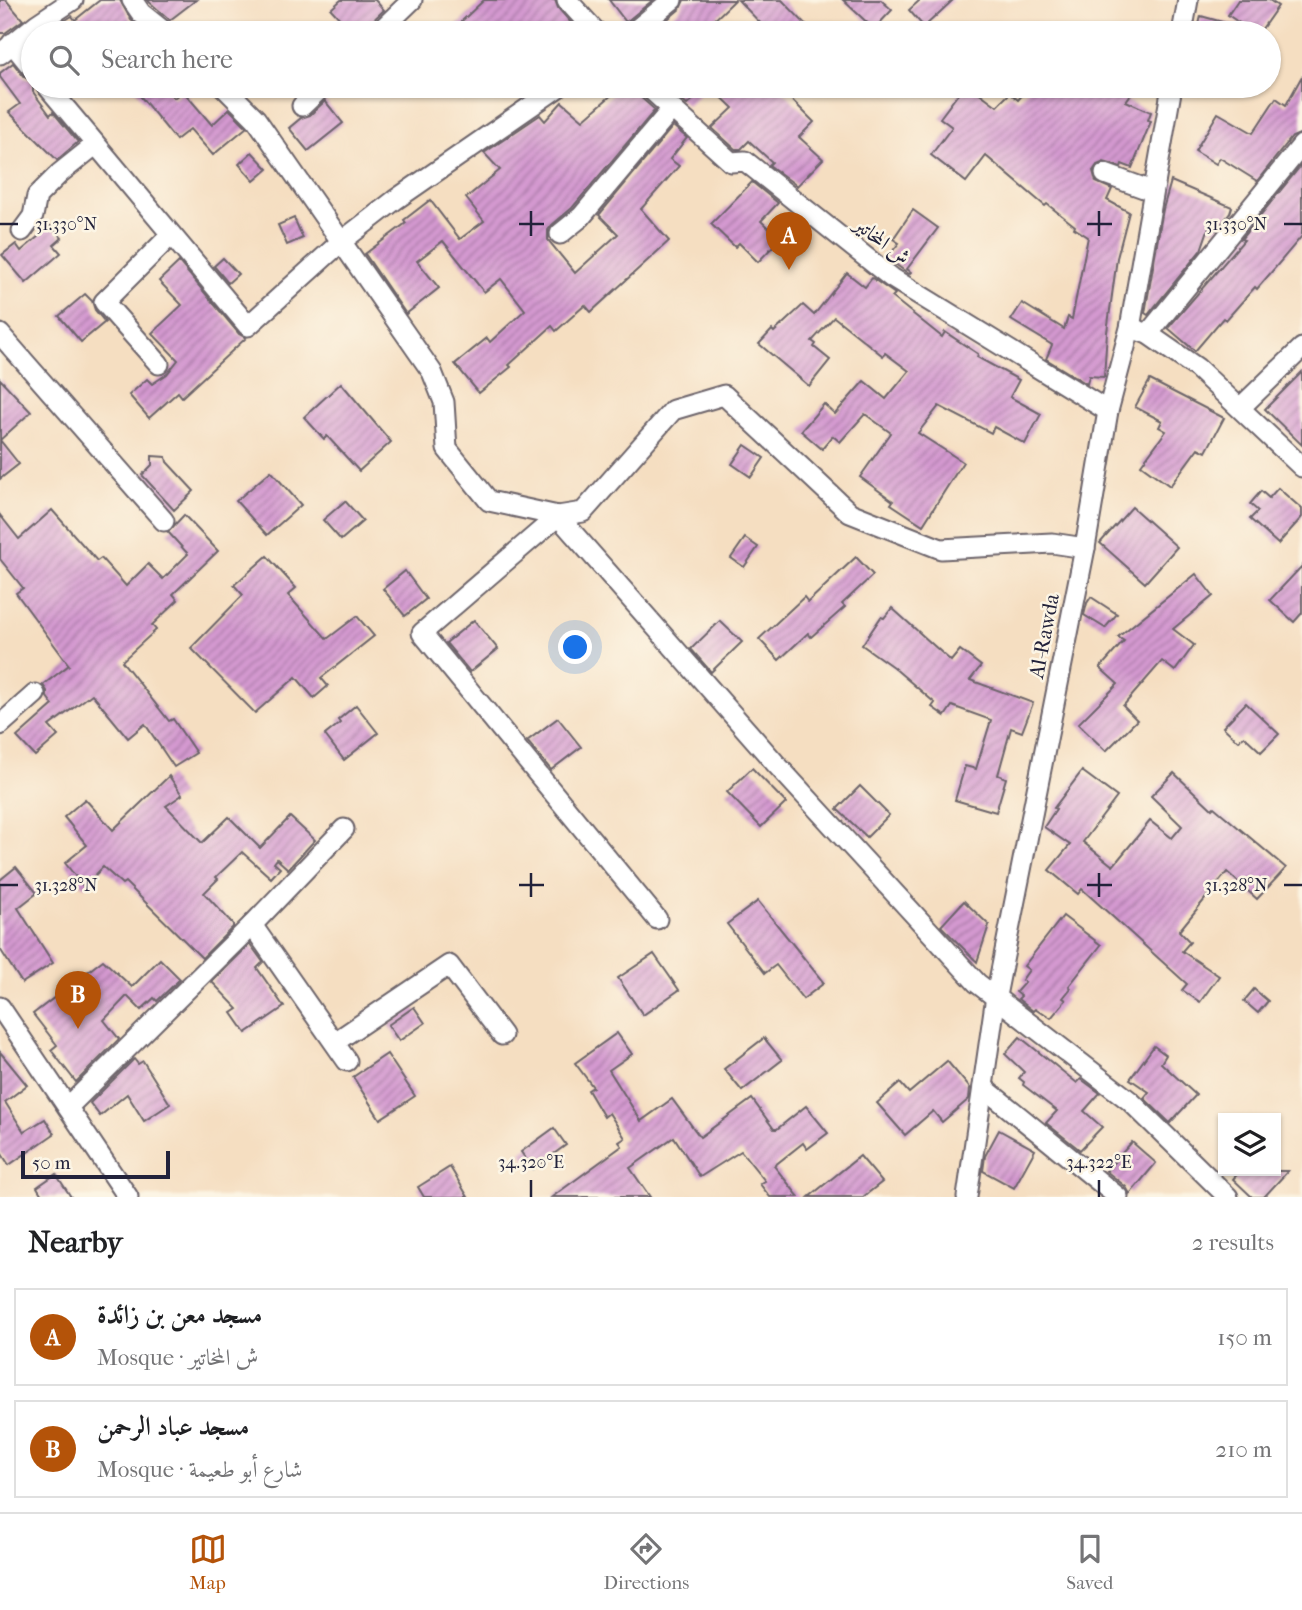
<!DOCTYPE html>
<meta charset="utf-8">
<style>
:root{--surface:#fff;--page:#f6f6f6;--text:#202124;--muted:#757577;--line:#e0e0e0;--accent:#b45309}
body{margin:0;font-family:"IM FELL French Canon",Amiri,serif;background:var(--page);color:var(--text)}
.controls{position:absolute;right:21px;bottom:21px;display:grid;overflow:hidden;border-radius:0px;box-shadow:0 2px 5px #0004}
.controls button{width:63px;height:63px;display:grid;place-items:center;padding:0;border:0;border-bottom:2px solid var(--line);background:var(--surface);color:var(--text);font:35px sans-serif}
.scale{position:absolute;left:21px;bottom:18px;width:149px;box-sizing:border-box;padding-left:7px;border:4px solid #22223b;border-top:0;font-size:19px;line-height:24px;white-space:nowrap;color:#22223b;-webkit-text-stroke:5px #fcf5e5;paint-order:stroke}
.you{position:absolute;left:576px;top:648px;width:24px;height:24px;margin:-18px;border:5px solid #fff;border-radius:50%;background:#1a73e8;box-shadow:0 0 0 10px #1a73e833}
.badge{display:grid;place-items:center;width:46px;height:46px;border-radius:50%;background:var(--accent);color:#fff;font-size:23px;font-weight:700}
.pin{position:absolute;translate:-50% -58px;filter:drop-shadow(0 2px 4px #0008)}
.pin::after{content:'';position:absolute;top:37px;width:24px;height:21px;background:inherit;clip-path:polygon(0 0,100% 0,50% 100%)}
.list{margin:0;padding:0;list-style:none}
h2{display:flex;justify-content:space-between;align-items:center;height:91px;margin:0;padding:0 28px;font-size:30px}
h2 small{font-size:23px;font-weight:400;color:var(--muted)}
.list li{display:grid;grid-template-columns:46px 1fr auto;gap:21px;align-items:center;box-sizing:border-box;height:98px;margin:0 14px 14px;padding:0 14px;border:2px solid var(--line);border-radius:0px}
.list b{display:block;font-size:26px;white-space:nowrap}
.list p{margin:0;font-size:23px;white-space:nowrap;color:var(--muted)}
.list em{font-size:23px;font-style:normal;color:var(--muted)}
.icon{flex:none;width:38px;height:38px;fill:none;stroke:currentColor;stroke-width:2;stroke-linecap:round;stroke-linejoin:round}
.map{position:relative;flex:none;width:1302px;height:1197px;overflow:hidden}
.search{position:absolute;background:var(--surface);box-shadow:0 2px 5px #0004;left:21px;right:21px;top:21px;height:77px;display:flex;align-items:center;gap:18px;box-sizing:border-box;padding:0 24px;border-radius:38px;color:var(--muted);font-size:26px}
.sheet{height:315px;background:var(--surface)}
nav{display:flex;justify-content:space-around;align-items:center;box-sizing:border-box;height:98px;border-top:2px solid var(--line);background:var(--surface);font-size:19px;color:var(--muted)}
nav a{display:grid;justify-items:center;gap:4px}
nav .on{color:var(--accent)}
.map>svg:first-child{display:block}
</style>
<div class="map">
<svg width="1302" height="1197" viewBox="0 0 1302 1197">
<defs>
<pattern id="building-hatch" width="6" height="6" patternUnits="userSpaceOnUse" patternTransform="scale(1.75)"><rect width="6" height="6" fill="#d499d0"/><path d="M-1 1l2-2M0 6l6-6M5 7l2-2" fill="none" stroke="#ac7caa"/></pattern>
</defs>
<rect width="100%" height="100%" fill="#fcf5e5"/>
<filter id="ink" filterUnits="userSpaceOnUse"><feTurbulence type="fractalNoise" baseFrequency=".0143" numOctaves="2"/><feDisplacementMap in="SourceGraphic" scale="14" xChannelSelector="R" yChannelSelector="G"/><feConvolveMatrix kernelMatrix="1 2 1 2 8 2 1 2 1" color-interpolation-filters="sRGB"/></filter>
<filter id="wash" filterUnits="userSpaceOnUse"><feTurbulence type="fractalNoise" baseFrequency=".00686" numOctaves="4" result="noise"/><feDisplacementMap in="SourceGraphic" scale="28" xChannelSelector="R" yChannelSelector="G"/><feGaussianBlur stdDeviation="1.57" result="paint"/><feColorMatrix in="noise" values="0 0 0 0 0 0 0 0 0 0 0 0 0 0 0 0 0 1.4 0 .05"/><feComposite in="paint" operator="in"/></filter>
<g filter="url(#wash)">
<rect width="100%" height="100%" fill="#f5dec1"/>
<g id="blocks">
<g fill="url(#building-hatch)">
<path d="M0,0H6L23,20L5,33H0Z"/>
<path d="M100,0H120L131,20L147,33H45L72,16L75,20Z"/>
<path d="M147,0H196L170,20Z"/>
<path d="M341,0H375L384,10L369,24L366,33H353L331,9Z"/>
<path d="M484,0H555L558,8L572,24L561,33H449Z"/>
<path d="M609,0H653L626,22Z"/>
<path d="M684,0H735L701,33H651L680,9Z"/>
<path d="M738,0H782L814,33H770Z"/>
<path d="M843,0H881L892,10L874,29Z"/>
<path d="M920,0H953L924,27L909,10Z"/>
<path d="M1238,0H1269L1278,6L1259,33H1254L1228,15Z"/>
<path d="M1201,16L1244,28V33H1197Z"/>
<path d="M13,63L24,77L33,81V92L50,115L53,112L78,142L57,160L9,112L20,104L0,77V73Z"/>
<path d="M1302,76V133L1292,137L1257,181L1220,158L1216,164L1195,151L1218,113L1253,133L1276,98L1286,105Z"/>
<path d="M132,86H163L174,98L183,91L212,125L229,109L247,127L213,155L190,129L176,140Z"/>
<path d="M622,86H635L638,95L655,110L572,208L552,225L548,230V240L575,273L618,234L599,215L673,126L687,138L670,159L679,166L641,209L669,241L591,312L585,305L556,331L552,326L509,365L511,367L479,393L455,364L487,338L490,342L525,310L501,279L484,292L443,241L417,261L439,288L406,314L365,254L406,223L404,220L430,200L460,239L484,221L466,198L500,170L484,153L540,115L545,121L562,102L583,120Z"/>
<path d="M683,86H708L687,105L674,94Z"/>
<path d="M710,86H778L814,122L799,137L823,159L797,186L769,165L772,162L749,141L741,149H735L712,128L733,108Z"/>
<path d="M964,86H970L997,106L1010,93L1018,100L1030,86H1137L1126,101L1151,112L1148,120L1151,121L1132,168L1122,164L1121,167L1104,162L1097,165L1093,171L1096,182L1112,189L1107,200L1129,212L1117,258L1107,332L1104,377L1089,376L1087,384L1046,359L1052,345L1011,320L1022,303L1064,329L1068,317L1072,319L1088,237L1074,228L1075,226L1047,204L1045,206L986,156L966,182L931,155L952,127L940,118Z"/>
<path d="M325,101L343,123L308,151L289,128L301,118L310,115Z"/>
<path d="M252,152L268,169L254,181L239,164Z"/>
<path d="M1302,164V236L1257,289L1255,287L1226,320L1223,318L1195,351L1168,328L1244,240L1241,239Z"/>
<path d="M1171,181L1232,207L1230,213L1217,230L1209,227L1201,250L1148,315L1145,313L1163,209Z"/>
<path d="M752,182L778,203L761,221L780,239L758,262L739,243L735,247L711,224Z"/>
<path d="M913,210L938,228L907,269L911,272L909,274L887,258L899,243L893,239Z"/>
<path d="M294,218L303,238L287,245L278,225Z"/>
<path d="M51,226L62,238L54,245L61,253L26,283L2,255L16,244L21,251Z"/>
<path d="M223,258L238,274L228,283L214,266Z"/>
<path d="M179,262L239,334L246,338L182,397L178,392L149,418L129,395L147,379L152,384L167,374L178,360L152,333L182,305L159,281Z"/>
<path d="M847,273L865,287L872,278L895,294L892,297L942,337L945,332L978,354L977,357L1019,380L1010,397L1041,414L1025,444L994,427L991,433L939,406L918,433L963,462L923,525L891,504L893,501L860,477L891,433L865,414L840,442L833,436L822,449L801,431L824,404L835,414L864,381L886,399L909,371L885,353L883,356L834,317L812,341L816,344L814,347L830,360L809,386L759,344L772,330L774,332L803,305L814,315Z"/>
<path d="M85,294L92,301L95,310L105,322L81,342L59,316Z"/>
<path d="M1302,372V445L1265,409Z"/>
<path d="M0,379L31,412L0,440L19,464L0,479Z"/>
<path d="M1150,380L1224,418L1206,452L1198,448L1170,486L1141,465L1166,431L1159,427L1162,421L1135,407Z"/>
<path d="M341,383L391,442L359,471L327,436L324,439L304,417Z"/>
<path d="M745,445L764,458L751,477L732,464Z"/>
<path d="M152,456L166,457L167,462L194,491L174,510L142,475L152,465Z"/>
<path d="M271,471L301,505L267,535L236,501Z"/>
<path d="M1278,488L1302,509V517L1278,544L1250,519L1258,511L1250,504L1261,491L1269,498Z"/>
<path d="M345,501L363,521L341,540L323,520Z"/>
<path d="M1132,507L1177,547L1145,583L1100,543Z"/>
<path d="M52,510L97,561L101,558L126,586L148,564L163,579L188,554L168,532L184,515L218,551L173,594L178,600L152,625L156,630L122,661L169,721L173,719L196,753L174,767L145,724L128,738L92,694L49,726L58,736L35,756L17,737L53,705L47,697V691L43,685L69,665L16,593L23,588L0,559V515L19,539Z"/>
<path d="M745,538L758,547L744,567L731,558Z"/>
<path d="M267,556L296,588L288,595L327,639L357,616L374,636L321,678L328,686L314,698L296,677L255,713L191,648L243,595L234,585Z"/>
<path d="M856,557L873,575L842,604L845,607L811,637L808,633L779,660L759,639L804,597L808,602Z"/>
<path d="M1302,566V613L1294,622L1270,600Z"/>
<path d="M405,571L426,599L405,616L383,589Z"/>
<path d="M1196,574L1213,596L1173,629L1194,645L1175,671L1162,661L1123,706L1137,720L1106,751L1078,724L1118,684L1100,668L1124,641L1118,637Z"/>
<path d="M1091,597L1117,614L1105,628L1084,615L1087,603Z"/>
<path d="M892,608L951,661L960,650L981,666L970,680L1033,703L1022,732L1011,728L998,775L1006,778L996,812L955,800L965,766L976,769L991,720L952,706L945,716L932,707L935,703L893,667L862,645L881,617L884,618Z"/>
<path d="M474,620L498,649L470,672L446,643Z"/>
<path d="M720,621L742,642L711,672L691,649Z"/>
<path d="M1246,703L1279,734L1261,752L1244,736L1238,741L1223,727Z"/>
<path d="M356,705L378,733L344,760L325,735L340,723L338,720Z"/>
<path d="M558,718L581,747L551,770L527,741Z"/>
<path d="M752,768L786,803L761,827L727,792Z"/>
<path d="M1082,771L1117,797L1083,842L1113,866L1150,821L1172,838L1182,826L1151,796L1174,773L1212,809L1214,807L1286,868L1257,899L1227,872L1179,931L1190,942L1182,951L1219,976L1200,1002L1182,990L1187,984L1082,889L1078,894L1049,870L1070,845L1044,827L1056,809L1054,808Z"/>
<path d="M169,776L182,795L166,806L202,843L229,817L260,848L290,817L315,840L288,869L277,859L274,863L280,868L271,878L242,852L216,877L218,879L204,893L233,924V927L202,958L125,882L122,884L103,867L84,887L65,863L87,845L64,817L85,799L113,830Z"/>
<path d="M860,786L889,815L867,837L837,809Z"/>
<path d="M16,867L37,893L18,908L53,963L22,983L0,949V880Z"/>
<path d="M758,901L824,983L803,999L776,965L765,973L727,924Z"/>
<path d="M964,901L989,925L977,962L941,926Z"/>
<path d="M1063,916L1101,945L1069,986L1071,988L1063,998L1066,1000L1051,1018L1042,1012L1041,1013L1035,1009L1033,1011L1018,999L1021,996L1016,992L1025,982L1022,980L1029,970L1024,966Z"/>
<path d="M250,944L263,962L257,968L284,1007L246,1033L232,1013L238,1009L212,982Z"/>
<path d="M654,954L679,990L643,1015L618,978Z"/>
<path d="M160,959L180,979L157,1001L154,998L141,1010L127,996L104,1020L119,1039L76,1082L51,1050L57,1045L33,1014L103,960L132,987Z"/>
<path d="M1254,989L1268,1001L1258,1013L1244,1001Z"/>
<path d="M414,1007L425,1023L399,1041L388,1025Z"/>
<path d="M617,1033L632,1054L609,1070L641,1121L672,1099L700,1137L752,1099L774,1129H777L806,1106L828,1133L807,1149L803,1143L774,1166L799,1197H770L760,1184L765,1181L741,1151L700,1177L674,1137L630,1168L650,1197H552L622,1146L619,1142L625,1138L609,1113L604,1117L588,1090L593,1087L575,1063Z"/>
<path d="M1020,1037L1077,1083L1081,1079L1100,1093L1084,1111L1102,1127L1080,1150L1046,1123L1057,1111L1023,1085L1024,1082L1019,1078L1024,1072L1005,1054Z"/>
<path d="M764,1038L782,1060L742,1091L724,1069Z"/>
<path d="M1154,1046L1166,1055L1161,1063L1196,1095L1170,1123L1144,1098L1149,1092L1130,1079Z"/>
<path d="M0,1052L27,1085L5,1102L24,1132L45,1119L54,1134L9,1165L0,1151Z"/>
<path d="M387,1054L415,1096L380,1119L353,1077Z"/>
<path d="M134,1059L138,1064L143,1061L170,1104L144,1121L127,1094L100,1116L90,1103Z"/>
<path d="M947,1061L970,1088L969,1099L942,1122L933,1111L905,1135L877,1103L900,1083L909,1093Z"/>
<path d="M554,1128L566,1145L533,1169L521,1152Z"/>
<path d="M999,1130L1035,1150L1014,1188L983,1171L985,1156Z"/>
<path d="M1132,1142L1156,1163L1130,1194L1126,1187L1106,1171Z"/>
<path d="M860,1156L882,1182L863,1197H809Z"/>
<path d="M450,1167L468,1197H424L418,1187Z"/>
<path d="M1240,1171H1288L1264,1197H1252L1233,1179Z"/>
<path d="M56,1174L71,1197H43L37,1187Z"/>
</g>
</g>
</g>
<g filter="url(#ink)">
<use href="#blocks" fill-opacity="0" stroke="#6c646a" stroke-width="2"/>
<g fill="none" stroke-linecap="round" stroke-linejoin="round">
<g stroke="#6c646a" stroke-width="23">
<g id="minor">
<path d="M132,0L141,13L166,33"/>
<path d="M567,0L597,33"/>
<path d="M378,33L412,0"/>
<path d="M632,33L672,0"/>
<path d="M1182,33L1188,0"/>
<path d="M12,43L33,69"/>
<path d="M0,54L37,24L73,0"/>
<path d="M47,86L248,326L342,241L395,200L560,86"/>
<path d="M223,86L256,119L432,372L444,402L447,449L489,501L558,516L776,764L977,983L1130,1101L1228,1197"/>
<path d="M647,86L731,162L745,161L892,278L1108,411"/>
<path d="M302,106L323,86"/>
<path d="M1105,174L1152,191"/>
<path d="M22,231L33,216L37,196L60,173L95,145"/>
<path d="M560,234L581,217L671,110"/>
<path d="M1137,330L1148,334L1197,368L1302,467"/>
<path d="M0,334L164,521"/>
<path d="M1148,334L1302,145"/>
<path d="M159,364L104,302L170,236"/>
<path d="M1240,408L1302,348"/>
<path d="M0,725L35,694"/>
<path d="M657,919L422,633L558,516L583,512L673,410L724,395L850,513L941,549L1052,543L1085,548"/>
<path d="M252,925L347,1061"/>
<path d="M0,1007L128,1197"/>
<path d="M335,1042L449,965L502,1035"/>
<path d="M983,1087L1118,1197"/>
<path d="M68,1107L252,925L344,829"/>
<path d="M967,1197L996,996L1085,548L1108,411L1130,328L1172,86"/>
</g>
</g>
<use href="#minor" stroke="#fff" stroke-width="19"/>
</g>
</g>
<path fill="none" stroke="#22223b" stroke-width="2.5" d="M531,211V236M1099,211V236M0,224H18M519,224H544M1087,224H1112M1284,224H1302M531,873V897M1099,873V897M0,885H18M519,885H544M1087,885H1112M1284,885H1302M531,1180V1197M1099,1180V1197"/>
<g text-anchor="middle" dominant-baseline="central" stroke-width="5" stroke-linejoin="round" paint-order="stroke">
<g font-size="21" fill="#22223b" stroke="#fcf5e5">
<text transform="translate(882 241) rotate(38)">ش المخاتير</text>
<text transform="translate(1044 636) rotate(-79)">Al-Rawda</text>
</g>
</g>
<g font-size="18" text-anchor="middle" fill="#22223b" stroke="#fcf5e5" stroke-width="5" stroke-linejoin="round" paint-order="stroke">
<text x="66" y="230">31.330°N</text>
<text x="1236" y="230">31.330°N</text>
<text x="66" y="891">31.328°N</text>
<text x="1236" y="891">31.328°N</text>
<text x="531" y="1168">34.320°E</text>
<text x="1099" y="1168">34.322°E</text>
</g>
</svg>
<div class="controls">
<button><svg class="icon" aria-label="layers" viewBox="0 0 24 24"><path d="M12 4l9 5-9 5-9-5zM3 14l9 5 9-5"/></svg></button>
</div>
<div class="scale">50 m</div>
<div class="you"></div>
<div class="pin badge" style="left:789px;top:270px">A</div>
<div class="pin badge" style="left:78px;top:1029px">B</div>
<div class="search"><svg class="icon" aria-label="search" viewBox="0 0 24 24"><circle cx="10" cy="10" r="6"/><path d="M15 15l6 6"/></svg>Search here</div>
</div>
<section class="sheet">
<h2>Nearby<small>2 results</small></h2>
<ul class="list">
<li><span class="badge">A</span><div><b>مسجد معن بن زائدة</b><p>Mosque · ش المخاتير</p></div><em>150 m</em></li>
<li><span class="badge">B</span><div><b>مسجد عباد الرحمن</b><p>Mosque · شارع أبو طعيمة</p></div><em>210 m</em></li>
</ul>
</section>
<nav>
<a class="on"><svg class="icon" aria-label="map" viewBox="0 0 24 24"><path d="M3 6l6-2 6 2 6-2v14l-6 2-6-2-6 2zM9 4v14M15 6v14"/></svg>Map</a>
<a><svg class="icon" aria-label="directions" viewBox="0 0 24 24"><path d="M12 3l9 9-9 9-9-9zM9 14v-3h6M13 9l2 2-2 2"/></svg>Directions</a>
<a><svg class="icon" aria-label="saved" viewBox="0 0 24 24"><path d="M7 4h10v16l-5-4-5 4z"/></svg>Saved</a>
</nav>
